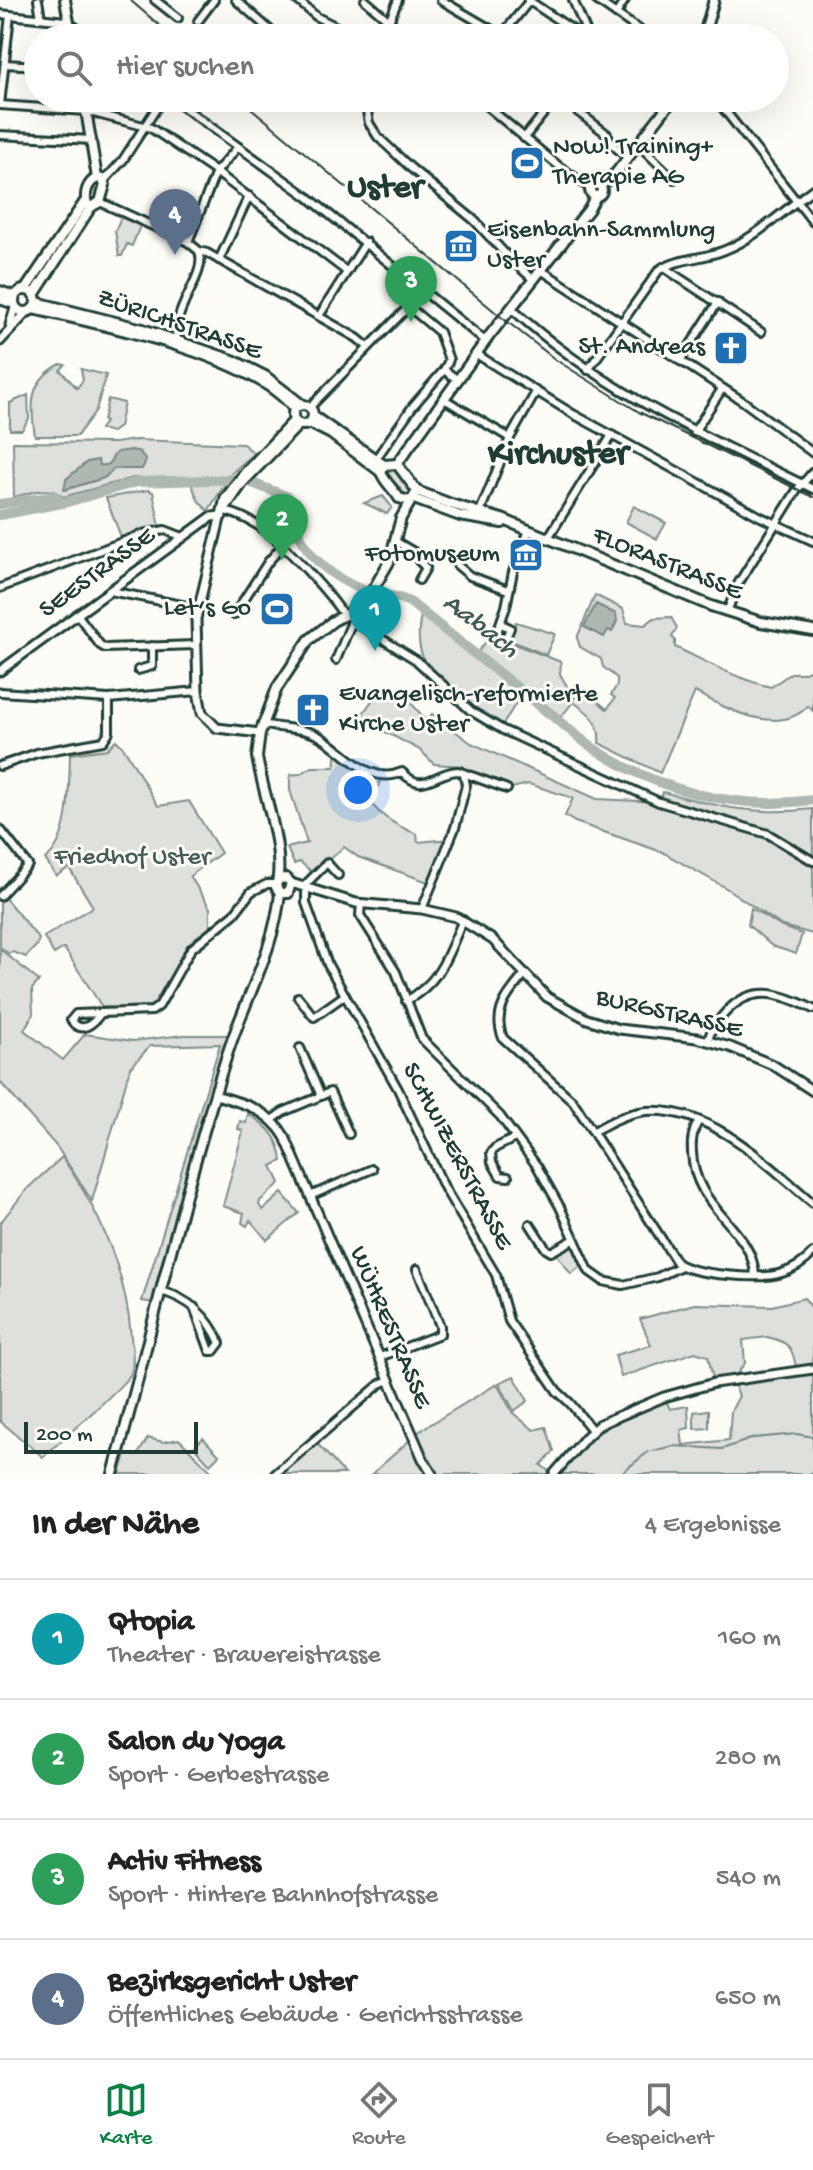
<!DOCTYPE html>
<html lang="de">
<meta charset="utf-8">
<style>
:root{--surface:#fff;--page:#f2f2f2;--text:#222;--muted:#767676;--line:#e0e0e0;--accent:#0b8043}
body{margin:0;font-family:"Gochi Hand",sans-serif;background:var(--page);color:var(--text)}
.scale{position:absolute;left:24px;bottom:20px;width:174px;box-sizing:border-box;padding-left:8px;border:4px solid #1f3d34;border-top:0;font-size:22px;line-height:28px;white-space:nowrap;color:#1f3d34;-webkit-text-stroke:6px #fdfcf7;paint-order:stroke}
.you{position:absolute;left:358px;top:790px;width:28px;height:28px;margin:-20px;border:6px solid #fff;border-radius:50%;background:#1a73e8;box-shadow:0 0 0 12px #1a73e833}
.badge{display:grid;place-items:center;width:52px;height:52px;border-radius:50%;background:var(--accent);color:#fff;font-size:26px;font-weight:700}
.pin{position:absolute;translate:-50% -66px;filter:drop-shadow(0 2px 4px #0008)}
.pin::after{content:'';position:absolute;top:42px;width:28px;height:24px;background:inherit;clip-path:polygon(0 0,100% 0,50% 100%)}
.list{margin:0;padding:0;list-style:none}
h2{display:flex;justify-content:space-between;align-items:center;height:104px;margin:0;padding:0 32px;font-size:34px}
h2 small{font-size:26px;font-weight:400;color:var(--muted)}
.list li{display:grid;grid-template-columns:52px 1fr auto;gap:24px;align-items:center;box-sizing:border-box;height:120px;padding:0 32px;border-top:2px solid var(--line)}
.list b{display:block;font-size:30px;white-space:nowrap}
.list p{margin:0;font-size:26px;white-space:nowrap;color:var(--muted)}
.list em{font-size:26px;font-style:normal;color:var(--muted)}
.icon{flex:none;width:44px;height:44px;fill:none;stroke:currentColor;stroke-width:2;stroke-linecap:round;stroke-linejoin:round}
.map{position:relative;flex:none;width:813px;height:1474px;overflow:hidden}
.search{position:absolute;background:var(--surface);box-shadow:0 8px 32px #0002;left:24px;right:24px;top:24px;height:88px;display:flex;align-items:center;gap:20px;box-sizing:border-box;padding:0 28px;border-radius:44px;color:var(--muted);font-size:30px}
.sheet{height:584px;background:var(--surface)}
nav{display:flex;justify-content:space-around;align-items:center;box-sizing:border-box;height:112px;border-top:2px solid var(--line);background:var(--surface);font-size:22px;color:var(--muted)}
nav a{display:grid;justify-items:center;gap:4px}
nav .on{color:var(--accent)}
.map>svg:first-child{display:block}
</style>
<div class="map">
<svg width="813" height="1474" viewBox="0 0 813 1474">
<rect width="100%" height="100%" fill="#fdfcf7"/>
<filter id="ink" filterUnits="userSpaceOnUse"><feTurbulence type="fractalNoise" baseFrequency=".0125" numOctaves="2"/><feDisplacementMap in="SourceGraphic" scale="16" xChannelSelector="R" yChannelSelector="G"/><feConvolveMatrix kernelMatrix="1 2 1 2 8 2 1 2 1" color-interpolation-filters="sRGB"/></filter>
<g filter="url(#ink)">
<g fill="#dde0db" stroke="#7e8e88" stroke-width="2" fill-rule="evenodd">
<path d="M121,217L140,226L132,246L127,244L122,256H119L115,231Z"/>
<path d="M61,364L65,365L60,370L77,388L83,380L81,369L106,375L96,410L77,436H35C30,404 29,380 61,364Z"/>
<path d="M28,395L29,419L22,430H10V403Z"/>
<path d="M108,399L124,403L119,427L112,432L100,429L105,422L103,421Z"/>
<path d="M135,440L243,444L254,453L232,473L208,511L198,500L189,478H133L63,497C51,484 30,493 14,497L13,442L115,443Z"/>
<path d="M387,468H394L411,489L410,494L403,495L397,485L386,475Z"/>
<path d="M148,490L153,492L160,527L121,537L106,498Z"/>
<path d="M383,496L392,507L387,514L364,503Z"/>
<path d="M634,506L666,523L657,539L626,522Z"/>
<path d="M595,595L623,609L627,623L645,625L654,618L671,617L677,628L672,637L675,640V647C707,662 737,679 771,687L791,673H803L813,668V711L808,706C779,737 726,709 695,692L660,773L599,743C601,722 590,713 573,702L561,717L478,652L491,635L561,662L560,674L574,698L585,691L607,709L615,698L611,695L617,685V678L603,667L601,659L580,647L577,638Z"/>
<path d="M421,615L521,695L502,726C477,711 444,688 427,664C417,651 418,630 421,615Z"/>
<path d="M516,622L555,634L546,655L509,640Z"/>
<path d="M381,688L404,695L427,721L432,714L471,743L597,799L659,802L768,834L813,861V934L782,926L726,888L662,852L575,822L565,816L573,798L529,784L507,789L464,775L462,766L434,764L420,750L374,726L370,730L359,719Z"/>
<path d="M116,740L124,748L158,806L189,801L221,853L190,876L210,908V929C171,944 175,992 153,1005C140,1013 116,1007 102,1007L64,948L54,954L44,937L93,907L69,868L56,876L45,859C71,841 69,782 70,754L107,749Z"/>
<path d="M337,750L382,777L378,787L365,795C377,815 396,826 417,834L418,842L451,839L431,883L358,857L344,847L313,873L300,862L294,864L287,848L307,843L290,790V775L300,774L312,767H335Z"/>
<path d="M663,792C719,807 755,816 813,809V857L771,833L661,799Z"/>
<path d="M5,898L39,939L37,945L26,957L13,952L8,953L0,947V902Z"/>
<path d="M751,908L782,927L802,934L796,954L772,946L748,925Z"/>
<path d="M0,949L39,981L32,989L33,1014L24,1030L63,1060L85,1034L133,1041L184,1035H228L154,1303L142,1301L220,1044L150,1046L130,1068L92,1201L57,1147L0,1082Z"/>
<path d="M248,1114C268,1125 280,1139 282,1161L272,1166L280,1183L260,1201L259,1205L263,1210L282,1193L299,1213L267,1240L250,1220L247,1226L242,1223L244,1213L223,1206L243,1131L238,1129L240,1121L246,1123Z"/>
<path d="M62,1157C99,1210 126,1271 131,1337C132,1348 135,1362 131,1373C128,1383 56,1445 43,1457L0,1421V1223L27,1189Z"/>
<path d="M571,1243L581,1266L571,1274L556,1253Z"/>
<path d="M804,1298L813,1309V1474H554L592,1430L664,1397L670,1409L688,1406L689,1428L681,1430L683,1445L729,1440L731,1411L739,1396L732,1380L714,1383L708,1356L695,1352L621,1377L615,1355L651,1345L640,1319L694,1304L772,1306ZM767,1337C791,1342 793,1349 797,1372L733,1379L745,1363L743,1340Z"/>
<path d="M514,1376L528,1401L514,1411L499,1383Z"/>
<path d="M497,1384L513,1413L534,1430L546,1427L554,1451L541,1465L552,1474H372L421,1430Z"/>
<path d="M709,1410V1428L694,1429V1412Z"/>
<path d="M148,1438L163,1442L179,1439L214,1474H120L126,1454L137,1456Z"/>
<path d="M203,1438L219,1455L210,1464L194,1447Z"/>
<path d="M314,1440L345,1474H275Z"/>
</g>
<g fill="#aeb8b1" stroke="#75877f" stroke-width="2">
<path d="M132,450L140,452L146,461L142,469H114L104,478L64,490L66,479L87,462L98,460L99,465C112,467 109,459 117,452Z"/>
<path d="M596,604L616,614L617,621L612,632L608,630L604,637L584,627Z"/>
</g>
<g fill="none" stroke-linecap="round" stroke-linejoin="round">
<g stroke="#75877f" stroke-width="2">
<path d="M653,1451L673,1446L722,1449L754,1438L797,1434L813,1437"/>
<path d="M620,1474L648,1452"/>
</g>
<g stroke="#aeb8b1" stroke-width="10">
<path d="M0,504L55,496L61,503"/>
<path d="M0,515L67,502L137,482L242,479L288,497C294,506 294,516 297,527C305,557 335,579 363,590C378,596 396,594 411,603L586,743C653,790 732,811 813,800"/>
</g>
<path stroke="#d1d6d0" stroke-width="6" stroke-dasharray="6 3" stroke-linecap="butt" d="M186,38L198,21"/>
<g stroke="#1f3d34" stroke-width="12">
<g id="minor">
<path d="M38,0L41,18"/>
<path d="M155,0L178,18"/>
<path d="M236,0L279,38"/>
<path d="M297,0L317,17L359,38"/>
<path d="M365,0L409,38"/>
<path d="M441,0L506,38"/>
<path d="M528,0L585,38"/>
<path d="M573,0L589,38"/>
<path d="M596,0L651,38"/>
<path d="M0,14L66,21L92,38"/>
<path d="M616,14L625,0"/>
<path d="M198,21L214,0"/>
<path d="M502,35L530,0"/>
<path d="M382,38L398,0"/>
<path d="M5,64L38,66"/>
<path d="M171,98L308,197L485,341"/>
<path d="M350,98L366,106L369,123L378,137L412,169L474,220L509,258L534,280"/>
<path d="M477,98L560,167L590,188"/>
<path d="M560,98L607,134L613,145L628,158"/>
<path d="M715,98L813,222"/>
<path d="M0,105L86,111L151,128L216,172L346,271"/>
<path d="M0,105L10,15"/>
<path d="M0,135L92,140"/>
<path d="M524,138L556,98"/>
<path d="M638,144L674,179"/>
<path d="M104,181L123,160L163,98"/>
<path d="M100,202L188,242L199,251L207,253L357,338L368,347"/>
<path d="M188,242L216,172L238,147"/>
<path d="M219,260L249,196"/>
<path d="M663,267L761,332"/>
<path d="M541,270L744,402L813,453"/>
<path d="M409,307L439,332L449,360L444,370"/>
<path d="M511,308C602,391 704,436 813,489"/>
<path d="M319,316L366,242"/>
<path d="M177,341C171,307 208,276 199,251"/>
<path d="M476,354L573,414L761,517L813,541"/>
<path d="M680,361L718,302"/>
<path d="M588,370L659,270C679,258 704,259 725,250C758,237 785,209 813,189"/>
<path d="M444,399L510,438"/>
<path d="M310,407L425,290"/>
<path d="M694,432L722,389"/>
<path d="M375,460L413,406L444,370L458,380"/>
<path d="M224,511C239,514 256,523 268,533C287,547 332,596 344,616"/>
<path d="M479,514L510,438L536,392"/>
<path d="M548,538L612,435"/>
<path d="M395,541L417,554L419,561L426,568L419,580"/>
<path d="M457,565L470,576L508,590"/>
<path d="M0,588L143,534L165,530L183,537"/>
<path d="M110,591L197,608"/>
<path d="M727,612L738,584L797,490L813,472"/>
<path d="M351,613L355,622L416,660L471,711L503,730L659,802L768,834L813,861"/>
<path d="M77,614L100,645L105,648L196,645"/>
<path d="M234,615L268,562L282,546"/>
<path d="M501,624L510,628L505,640L496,635L506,607L513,572L529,530"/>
<path d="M336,660L353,619"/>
<path d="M138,670L152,666V646"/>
<path d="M0,692L109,699L198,691"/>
<path d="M262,724C279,729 304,727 319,736C344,750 369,787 402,772C423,795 434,772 458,771L507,789"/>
<path d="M0,766L37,753L103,741L109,732V699"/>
<path d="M0,829L28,865L0,896"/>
<path d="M338,875L327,863L306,884V903L328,965L398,1089L445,1189L496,1275L509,1321L557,1391L570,1403L592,1430"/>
<path d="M361,904L360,915L396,972L422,1039L500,1116L537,1166L560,1207L589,1271L603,1281L623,1285L658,1277L681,1266"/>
<path d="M422,909L455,828L466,785L464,775"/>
<path d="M524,975C508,994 492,1012 503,1038L573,1101L677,1263C694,1275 762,1280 782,1273C795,1269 804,1263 813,1253"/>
<path d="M298,997L314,1017L345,995"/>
<path d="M406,1001C442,981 447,955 463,920"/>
<path d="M101,1013C93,1024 81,1035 71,1020L76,1014L152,1011L159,1006L191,949L234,914L251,892L267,884H276"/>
<path d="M708,1040C711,1029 717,1022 725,1013C752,983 781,993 813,1009"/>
<path d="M300,1048L321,1096"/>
<path d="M272,1120L283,1112L330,1092L349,1134"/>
<path d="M698,1122C692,1132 691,1141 692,1152C694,1210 752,1227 755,1275"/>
<path d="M594,1131C610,1122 627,1113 646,1111C710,1106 768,1165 813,1203"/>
<path d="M508,1177L500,1176L492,1162L491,1153L495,1148L515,1138"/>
<path d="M310,1196L372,1169"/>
<path d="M530,1224L546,1249L551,1252L573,1240"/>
<path d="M161,1291C190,1299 208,1316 220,1343L214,1351H210L194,1307"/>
<path d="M380,1357L440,1334V1326L417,1269"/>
<path d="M275,1474L380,1384L389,1380"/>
</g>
</g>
<g stroke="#1f3d34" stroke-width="13">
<g id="tertiary">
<path d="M10,325L15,308"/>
<path d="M0,341L27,312"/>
<path d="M225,509L243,483L300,424"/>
<path d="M0,671L211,517L222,516"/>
<path d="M260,733L217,728L202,713L198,691L196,619L225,498L244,473L294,420"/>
<path d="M291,883L356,903L422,909L456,917L493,940L547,997L587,1019L619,1029L697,1038L730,1047L773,1065L813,1091"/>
<path d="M215,1095C244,1103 269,1110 285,1137L423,1459L432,1474"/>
<path d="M554,1474L586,1437L600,1424L664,1397L714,1383L813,1369"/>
</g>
</g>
<g stroke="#1f3d34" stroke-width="14">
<g id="secondary">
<path d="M65,0L72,38"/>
<path d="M703,38L714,0"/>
<path d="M84,98L97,178"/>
<path d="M97,178L102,179L105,185L100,202L91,207L87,204C84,194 87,183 97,178Z"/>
<circle cx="596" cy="190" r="6"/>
<path d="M600,186L616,173L674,98"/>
<circle cx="25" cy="301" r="11"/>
<path d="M25,290L86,200"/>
<path d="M0,291L14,296"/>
<path d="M34,295L91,207"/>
<path d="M0,299L14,304"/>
<path d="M36,302L143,329L233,360L265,376L301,404"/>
<path d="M33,309C100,324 253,355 294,409"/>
<circle cx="303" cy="415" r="10"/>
<path d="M313,416L384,465"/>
<path d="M309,423L331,434L381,472"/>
<path d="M397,464L490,335L589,209L596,196"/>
<path d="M417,491L451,504L502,519L711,606L761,622L813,631"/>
<path d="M414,499L460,516L502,523"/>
<path d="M280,879L286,878L291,883L288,893H280L276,887C286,851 263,795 257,757L260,733L277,688L309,640L333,621L355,610L367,600L389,562L401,518L417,491L397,464L384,465L381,472C384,482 394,489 399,498L410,501"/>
<path d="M113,1474C151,1334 183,1193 227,1055C244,1001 275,949 280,893"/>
</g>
</g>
<use href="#minor" stroke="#fdfcf7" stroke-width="6"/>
<use href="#tertiary" stroke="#fdfcf7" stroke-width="7"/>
<use href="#secondary" stroke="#fdfcf7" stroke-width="8"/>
<g stroke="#1f3d34" stroke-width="2">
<path d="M130,0L174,38"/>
<path d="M239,98L500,316L556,360L639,412L813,497"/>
</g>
</g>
</g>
<defs>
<g id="stadium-square" transform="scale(1.8)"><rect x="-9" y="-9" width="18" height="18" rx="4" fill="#1f6fb2" stroke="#fdfcf7"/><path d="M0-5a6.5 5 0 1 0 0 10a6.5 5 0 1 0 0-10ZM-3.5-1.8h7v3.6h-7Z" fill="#fff"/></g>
<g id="museum-square" transform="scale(1.8)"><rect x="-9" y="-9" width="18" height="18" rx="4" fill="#1f6fb2" stroke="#fdfcf7"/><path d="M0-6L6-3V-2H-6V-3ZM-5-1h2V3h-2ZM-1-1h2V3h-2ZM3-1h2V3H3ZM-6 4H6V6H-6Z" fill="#fff"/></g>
<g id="church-square" transform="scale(1.8)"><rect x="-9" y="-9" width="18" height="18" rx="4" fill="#1f6fb2" stroke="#fdfcf7"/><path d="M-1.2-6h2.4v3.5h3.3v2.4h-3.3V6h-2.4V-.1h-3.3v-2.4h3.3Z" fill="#fff"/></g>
</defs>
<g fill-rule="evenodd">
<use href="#stadium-square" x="527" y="163"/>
<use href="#museum-square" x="461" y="246"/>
<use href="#church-square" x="731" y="348"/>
<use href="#museum-square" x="526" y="555"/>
<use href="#stadium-square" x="277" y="609"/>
<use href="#church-square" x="313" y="710"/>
</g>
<g text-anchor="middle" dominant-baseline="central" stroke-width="6" stroke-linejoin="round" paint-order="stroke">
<g font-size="26" fill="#1f3d34" stroke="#fdfcf7" text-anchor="start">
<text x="553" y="148">Now! Training+<tspan x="553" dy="30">Therapie AG</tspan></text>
<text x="487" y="231">Eisenbahn-Sammlung<tspan x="487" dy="30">Uster</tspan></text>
<text x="705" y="348" text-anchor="end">St. Andreas</text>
<text x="500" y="555" text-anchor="end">Fotomuseum</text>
<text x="251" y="609" text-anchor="end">Let‘s Go</text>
<text x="339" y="695">Evangelisch-reformierte<tspan x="339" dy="30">Kirche Uster</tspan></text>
</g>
<g font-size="26" fill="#1f3d34" stroke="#fdfcf7">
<text transform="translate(179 326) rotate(19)">ZÜRICHSTRASSE</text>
<text transform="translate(667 565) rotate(22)">FLORASTRASSE</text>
<text transform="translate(98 574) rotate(-36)">SEESTRASSE</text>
<text transform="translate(669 1015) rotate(13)">BURGSTRASSE</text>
<text transform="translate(456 1157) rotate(62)">SCHWIZERSTRASSE</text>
<text transform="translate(389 1328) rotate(67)">WÜHRESTRASSE</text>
</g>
<g font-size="26" fill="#455e55" stroke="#fdfcf7">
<text x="132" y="858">Friedhof Uster</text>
</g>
<g font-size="28" font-style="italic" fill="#435c53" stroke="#fdfcf7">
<text transform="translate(480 627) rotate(38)">Aabach</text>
</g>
<g font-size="34" font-weight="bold" fill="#1f3d34" stroke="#fdfcf7">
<text x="385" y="190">Uster</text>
<text x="558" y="456">Kirchuster</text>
</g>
</g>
</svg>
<div class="scale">200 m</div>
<div class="you"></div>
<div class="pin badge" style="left:375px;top:651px;background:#0f9aa8">1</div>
<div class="pin badge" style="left:282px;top:560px;background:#2e9e5b">2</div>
<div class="pin badge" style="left:411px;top:322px;background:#2e9e5b">3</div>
<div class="pin badge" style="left:175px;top:255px;background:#5c6f8a">4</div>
<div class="search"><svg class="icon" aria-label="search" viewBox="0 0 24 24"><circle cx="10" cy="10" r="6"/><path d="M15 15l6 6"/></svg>Hier suchen</div>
</div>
<section class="sheet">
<h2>In der Nähe<small>4 Ergebnisse</small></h2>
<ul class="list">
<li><span class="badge" style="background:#0f9aa8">1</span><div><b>Qtopia</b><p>Theater · Brauereistrasse</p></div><em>160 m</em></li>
<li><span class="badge" style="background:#2e9e5b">2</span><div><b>Salon du Yoga</b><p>Sport · Gerbestrasse</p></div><em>280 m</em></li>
<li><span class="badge" style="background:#2e9e5b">3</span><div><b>Activ Fitness</b><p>Sport · Hintere Bahnhofstrasse</p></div><em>540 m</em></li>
<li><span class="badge" style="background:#5c6f8a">4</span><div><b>Bezirksgericht Uster</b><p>Öffentliches Gebäude · Gerichtsstrasse</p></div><em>650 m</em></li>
</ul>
</section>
<nav>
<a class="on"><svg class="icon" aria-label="map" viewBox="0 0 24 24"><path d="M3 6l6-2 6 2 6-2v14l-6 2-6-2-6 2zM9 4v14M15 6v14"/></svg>Karte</a>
<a><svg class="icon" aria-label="directions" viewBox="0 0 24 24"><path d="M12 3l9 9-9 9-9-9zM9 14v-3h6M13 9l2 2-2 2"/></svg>Route</a>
<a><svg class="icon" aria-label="saved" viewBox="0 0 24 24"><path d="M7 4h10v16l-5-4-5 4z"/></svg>Gespeichert</a>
</nav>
